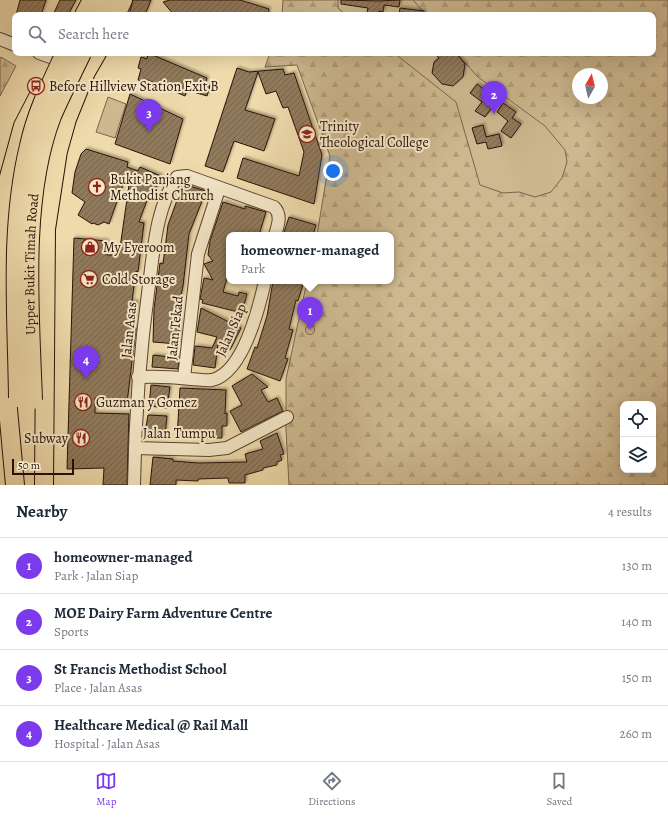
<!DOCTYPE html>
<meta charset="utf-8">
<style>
:root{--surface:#fff;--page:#f6f6f7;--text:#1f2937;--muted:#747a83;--line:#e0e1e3;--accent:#7c3aed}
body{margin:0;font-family:Alegreya,serif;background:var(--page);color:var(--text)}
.controls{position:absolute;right:12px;bottom:12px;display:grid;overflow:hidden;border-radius:8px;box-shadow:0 4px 16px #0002}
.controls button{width:36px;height:36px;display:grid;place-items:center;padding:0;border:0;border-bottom:1px solid var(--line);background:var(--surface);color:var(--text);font:20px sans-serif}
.compass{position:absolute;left:572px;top:68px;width:36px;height:36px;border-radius:50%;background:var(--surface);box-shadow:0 4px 16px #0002;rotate:8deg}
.scale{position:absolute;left:12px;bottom:10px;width:62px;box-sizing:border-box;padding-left:4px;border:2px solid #2a1208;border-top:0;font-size:11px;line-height:14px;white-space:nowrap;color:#2a1208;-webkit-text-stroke:3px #f4e7c8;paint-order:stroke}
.you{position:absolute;left:333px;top:171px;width:14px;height:14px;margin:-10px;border:3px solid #fff;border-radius:50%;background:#1a73e8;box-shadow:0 0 0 6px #1a73e833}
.badge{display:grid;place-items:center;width:26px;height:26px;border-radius:50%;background:var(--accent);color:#fff;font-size:13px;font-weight:700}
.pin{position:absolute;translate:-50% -33px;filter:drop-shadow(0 1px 2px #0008)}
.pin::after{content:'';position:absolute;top:21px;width:14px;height:12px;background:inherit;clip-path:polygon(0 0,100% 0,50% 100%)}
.popup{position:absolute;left:226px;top:232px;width:168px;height:52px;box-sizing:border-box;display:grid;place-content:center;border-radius:8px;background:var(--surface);filter:drop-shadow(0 1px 3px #0005);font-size:13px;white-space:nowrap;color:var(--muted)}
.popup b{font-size:15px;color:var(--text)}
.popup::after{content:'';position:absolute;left:50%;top:100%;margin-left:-8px;border:8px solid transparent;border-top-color:var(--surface)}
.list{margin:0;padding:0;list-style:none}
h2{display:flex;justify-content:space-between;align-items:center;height:52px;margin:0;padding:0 16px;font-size:17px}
h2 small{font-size:13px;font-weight:400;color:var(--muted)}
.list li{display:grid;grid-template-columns:26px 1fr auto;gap:12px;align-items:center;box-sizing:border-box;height:56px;padding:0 16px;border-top:1px solid var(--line)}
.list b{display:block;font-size:15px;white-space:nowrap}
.list p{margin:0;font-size:13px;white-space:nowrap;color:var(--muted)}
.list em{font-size:13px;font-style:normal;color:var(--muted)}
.icon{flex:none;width:22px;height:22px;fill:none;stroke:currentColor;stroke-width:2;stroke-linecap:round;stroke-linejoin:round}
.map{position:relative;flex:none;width:668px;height:485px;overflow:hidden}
.search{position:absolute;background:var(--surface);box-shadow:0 4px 16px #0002;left:12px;right:12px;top:12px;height:44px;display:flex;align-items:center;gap:10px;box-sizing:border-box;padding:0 14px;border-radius:8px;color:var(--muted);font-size:15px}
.sheet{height:276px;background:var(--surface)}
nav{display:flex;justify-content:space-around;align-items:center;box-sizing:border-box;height:56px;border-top:1px solid var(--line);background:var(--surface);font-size:11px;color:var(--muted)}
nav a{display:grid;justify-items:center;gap:2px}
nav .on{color:var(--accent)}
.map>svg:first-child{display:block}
</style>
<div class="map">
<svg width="668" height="485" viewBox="0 0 668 485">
<defs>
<pattern id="forest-firs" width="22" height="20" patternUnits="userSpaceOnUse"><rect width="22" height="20" fill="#cdb88f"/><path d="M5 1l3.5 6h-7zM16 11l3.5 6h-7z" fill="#b09d7a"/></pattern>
<pattern id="building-hatch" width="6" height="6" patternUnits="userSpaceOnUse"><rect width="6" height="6" fill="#907a5d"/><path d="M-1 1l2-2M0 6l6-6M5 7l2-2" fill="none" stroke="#76634b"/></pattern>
<filter id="shadow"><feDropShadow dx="2" dy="-2" stdDeviation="1" flood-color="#0004"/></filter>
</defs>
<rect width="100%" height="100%" fill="#eedaab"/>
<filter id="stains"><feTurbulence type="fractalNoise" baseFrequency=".005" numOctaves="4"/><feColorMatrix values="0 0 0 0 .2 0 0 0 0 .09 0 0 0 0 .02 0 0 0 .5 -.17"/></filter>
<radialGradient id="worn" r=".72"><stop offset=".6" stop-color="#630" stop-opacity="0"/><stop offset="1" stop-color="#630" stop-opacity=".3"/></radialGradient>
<g fill="url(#forest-firs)" stroke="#7c654c" fill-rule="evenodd">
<path d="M283,0H668V485H289L286,430V379L307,281H391V235H317L330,156L297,65L265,67L270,53H653V15H282ZM578,74H602V98H578ZM623,404H653V470H623Z"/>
<path d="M1,57L16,66L0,96V58Z"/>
</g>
<g fill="#cdb88f" stroke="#7c654c">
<path d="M338,0H413L426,15H346L338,8Z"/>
<path d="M394,53H456L478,77L545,126L565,150L567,162L562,178L551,192L535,197L519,192L503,193L480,185L456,102Z"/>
<path d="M108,97L126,104L115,138L96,132Z"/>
<circle cx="310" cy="330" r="4.5"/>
</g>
<g fill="url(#building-hatch)" stroke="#2a1208" filter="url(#shadow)">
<path d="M20,0H46L41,15H16Z"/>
<path d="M60,0H76L68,15H53Z"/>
<path d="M133,0H151L145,15H129Z"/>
<path d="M170,0H240L269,9L268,15H174L163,2Z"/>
<path d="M341,0L379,1L400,0L399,7L384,5L383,12L379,11V14L367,13L368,8L341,4Z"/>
<path d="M400,8L424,11V15H399Z"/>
<path d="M148,53L207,78L205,85L210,86L207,96L187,90L185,96L145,79L144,82L138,80L141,69L138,68L141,57L147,59Z"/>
<path d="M434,53H456L465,64L463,77L453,86L442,84L432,73L434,62L439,58Z"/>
<path d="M237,68L249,72L283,69L285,75L294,73L322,155L314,204L237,178L243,158L299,176L304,152L288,107L283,108L276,91L266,94L258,72L245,110L275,119L264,151L234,141L223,172L205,166Z"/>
<path d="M477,84L490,94L486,99L494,105L485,117L475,111L482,102L470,93Z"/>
<path d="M130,94L183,119L170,164L115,144Z"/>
<path d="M503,103L516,112L512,118L521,124L511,138L501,131L508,121L497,112Z"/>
<path d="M483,125L486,137L499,134L502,146L488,149L486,142L477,144L472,128Z"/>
<path d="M86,149L128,162L127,167L138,171L140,167L161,176L154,193L150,192L139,222L144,223L138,272L136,271L132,301L137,302L133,327L136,328L127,403L95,398V413L129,414L127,485H103L104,468L67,469L74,238L107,241V255H119L130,178L126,176L109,224L104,222L98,225L93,223L92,224L78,215L85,202L72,193L75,172L81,154Z"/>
<path d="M183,184L206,191L189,234L183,286L176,319H180L178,344L153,342L154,309L160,263L163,264L168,225Z"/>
<path d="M223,202L245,209V206L266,212L259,235H229V279L227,278L223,292L238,296L239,292L247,294L242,313L202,303L203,300L200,299L204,278L213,280L204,264L213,261L208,255L210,241Z"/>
<path d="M289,217L316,225L313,235H283Z"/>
<path d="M273,281H304L298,301L296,300L289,329L293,330L285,358L288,359L280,381L247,369L255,347L257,348L267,316Z"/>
<path d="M201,308L241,328L230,350L218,344L215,368L193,365L195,346L212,348L217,337L197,332Z"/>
<path d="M153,355L179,358L178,369L152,367Z"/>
<path d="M252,374L268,387L261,390L268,402L277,398L283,411L241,432L230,411L242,405L232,386Z"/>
<path d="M151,385L170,387L167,408L149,406Z"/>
<path d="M180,388L226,390L225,414L227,413V426H222V438H177Z"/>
<path d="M148,415L167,416L165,435L145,433Z"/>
<path d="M277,433L284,454L280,455L282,460L277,462V465L263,468V470L245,475V483H229L228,478L198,479V481L176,480V485H150L153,457L173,459V461L198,463L247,462L245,454L263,449L260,441Z"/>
</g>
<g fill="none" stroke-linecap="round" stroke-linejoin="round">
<g stroke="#5b4431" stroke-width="14">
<g id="minor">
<path d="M0,39L15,45"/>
<path d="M39,53L56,59L68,58"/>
<path d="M138,377C156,376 173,377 191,379C197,379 206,381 212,380C243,373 259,308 265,281"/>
<path d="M184,378L198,254L219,189"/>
<path d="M135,448L209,450L227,448L287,417"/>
<path d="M134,485C135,418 140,351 149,285C154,248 156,208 177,177L187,176L274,207C282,215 278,225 275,235"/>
</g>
</g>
<g stroke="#2a1208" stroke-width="20">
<g id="highway">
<path d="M84,15L92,0"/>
<path d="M101,15L108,0"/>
<path d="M116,15L123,0"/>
<path d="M15,485L4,366L2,235L6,188L23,126L38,97"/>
<path d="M44,485L46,229L58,151L67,119L86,72L97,53"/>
</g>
</g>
<use href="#minor" stroke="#f4e7c8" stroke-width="12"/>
<use href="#highway" stroke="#eedaab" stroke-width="18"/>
<g stroke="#2a1208" stroke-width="20" stroke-linecap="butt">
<g id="highway-bridge">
<path d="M18,398C17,315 9,228 29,146C36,113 51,83 65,53"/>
<path id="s1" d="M33,400C30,313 20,199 52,116C61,95 72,74 82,53"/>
</g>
</g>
<use href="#highway-bridge" stroke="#eedaab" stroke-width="18"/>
</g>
<defs>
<g id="bus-ring" transform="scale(0.9)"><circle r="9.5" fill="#f4e7c8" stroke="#8f2418" stroke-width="1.5"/><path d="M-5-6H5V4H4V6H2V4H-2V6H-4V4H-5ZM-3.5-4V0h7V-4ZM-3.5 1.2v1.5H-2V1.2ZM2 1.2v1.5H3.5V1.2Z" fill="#8f2418"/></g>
<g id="university-ring" transform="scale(0.9)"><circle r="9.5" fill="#f4e7c8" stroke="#8f2418" stroke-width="1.5"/><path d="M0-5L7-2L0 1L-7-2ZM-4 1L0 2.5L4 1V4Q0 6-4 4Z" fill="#8f2418"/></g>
<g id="church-ring" transform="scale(0.9)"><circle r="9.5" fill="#f4e7c8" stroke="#8f2418" stroke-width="1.5"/><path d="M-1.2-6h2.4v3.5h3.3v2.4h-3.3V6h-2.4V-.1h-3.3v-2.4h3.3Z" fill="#8f2418"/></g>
<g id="shop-ring" transform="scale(0.9)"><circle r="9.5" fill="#f4e7c8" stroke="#8f2418" stroke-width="1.5"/><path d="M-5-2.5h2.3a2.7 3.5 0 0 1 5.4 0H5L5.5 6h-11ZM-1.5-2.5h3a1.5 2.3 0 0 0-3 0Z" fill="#8f2418"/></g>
<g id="supermarket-ring" transform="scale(0.9)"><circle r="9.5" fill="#f4e7c8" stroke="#8f2418" stroke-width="1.5"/><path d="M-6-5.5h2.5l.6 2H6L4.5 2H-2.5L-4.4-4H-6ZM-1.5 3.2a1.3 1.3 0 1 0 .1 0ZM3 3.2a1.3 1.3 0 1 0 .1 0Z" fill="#8f2418"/></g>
<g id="restaurant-ring" transform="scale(0.9)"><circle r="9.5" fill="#f4e7c8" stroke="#8f2418" stroke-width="1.5"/><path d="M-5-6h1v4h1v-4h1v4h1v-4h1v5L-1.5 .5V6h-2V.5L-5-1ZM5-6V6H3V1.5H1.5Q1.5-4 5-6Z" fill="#8f2418"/></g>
</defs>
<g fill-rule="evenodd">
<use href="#bus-ring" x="36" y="86"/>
<use href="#university-ring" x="307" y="134"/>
<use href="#church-ring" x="97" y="187"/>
<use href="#shop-ring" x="90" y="247"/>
<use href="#supermarket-ring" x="89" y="279"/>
<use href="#restaurant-ring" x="83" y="402"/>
<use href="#restaurant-ring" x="81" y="438"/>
</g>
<g text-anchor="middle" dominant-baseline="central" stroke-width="4" stroke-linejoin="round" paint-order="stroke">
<g font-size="14" fill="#2a1208" stroke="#f4e7c8" text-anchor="start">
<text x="49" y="86">Before Hillview Station Exit B</text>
<text x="320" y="126">Trinity<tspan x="320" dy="16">Theological College</tspan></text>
<text x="110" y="179">Bukit Panjang<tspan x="110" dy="16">Methodist Church</tspan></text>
<text x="103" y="247">My Eyeroom</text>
<text x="102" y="279">Cold Storage</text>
<text x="96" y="402">Guzman y Gomez</text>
<text x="68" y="438" text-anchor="end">Subway</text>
</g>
<g font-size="14" fill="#2a1208" stroke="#f4e7c8">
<text stroke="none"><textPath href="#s1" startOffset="136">Upper Bukit Timah Road</textPath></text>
<text transform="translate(175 328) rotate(-84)">Jalan Tekad</text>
<text transform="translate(129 330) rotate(-84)">Jalan Asas</text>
<text transform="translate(231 330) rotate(-66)">Jalan Siap</text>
<text x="179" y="433">Jalan Tumpu</text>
</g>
</g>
<rect width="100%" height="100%" filter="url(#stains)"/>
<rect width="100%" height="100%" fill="url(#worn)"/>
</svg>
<div class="controls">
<button><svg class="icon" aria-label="locate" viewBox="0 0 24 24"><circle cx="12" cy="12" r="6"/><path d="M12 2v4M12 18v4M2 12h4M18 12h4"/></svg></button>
<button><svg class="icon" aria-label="layers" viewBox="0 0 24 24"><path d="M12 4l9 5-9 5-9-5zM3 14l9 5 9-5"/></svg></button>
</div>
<svg class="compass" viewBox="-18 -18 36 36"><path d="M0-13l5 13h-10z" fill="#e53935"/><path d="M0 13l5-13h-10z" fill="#747a83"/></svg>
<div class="scale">50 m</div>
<div class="you"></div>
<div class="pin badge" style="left:310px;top:330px">1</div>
<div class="popup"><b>homeowner-managed</b>Park</div>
<div class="pin badge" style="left:494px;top:114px">2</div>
<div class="pin badge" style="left:149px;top:132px">3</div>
<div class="pin badge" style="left:86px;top:379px">4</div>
<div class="search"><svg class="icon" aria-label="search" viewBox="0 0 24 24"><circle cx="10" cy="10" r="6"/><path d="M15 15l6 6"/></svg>Search here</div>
</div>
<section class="sheet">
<h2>Nearby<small>4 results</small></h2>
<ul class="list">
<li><span class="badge">1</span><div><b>homeowner-managed</b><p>Park · Jalan Siap</p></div><em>130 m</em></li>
<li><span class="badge">2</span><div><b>MOE Dairy Farm Adventure Centre</b><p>Sports</p></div><em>140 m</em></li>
<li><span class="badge">3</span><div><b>St Francis Methodist School</b><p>Place · Jalan Asas</p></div><em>150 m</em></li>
<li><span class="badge">4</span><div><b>Healthcare Medical @ Rail Mall</b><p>Hospital · Jalan Asas</p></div><em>260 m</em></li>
</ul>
</section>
<nav>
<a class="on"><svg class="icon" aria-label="map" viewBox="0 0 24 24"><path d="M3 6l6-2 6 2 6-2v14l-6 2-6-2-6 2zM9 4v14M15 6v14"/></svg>Map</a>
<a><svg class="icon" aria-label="directions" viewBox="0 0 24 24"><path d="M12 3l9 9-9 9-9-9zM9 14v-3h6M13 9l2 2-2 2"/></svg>Directions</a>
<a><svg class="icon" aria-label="saved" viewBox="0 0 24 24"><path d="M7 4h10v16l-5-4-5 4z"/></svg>Saved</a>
</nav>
